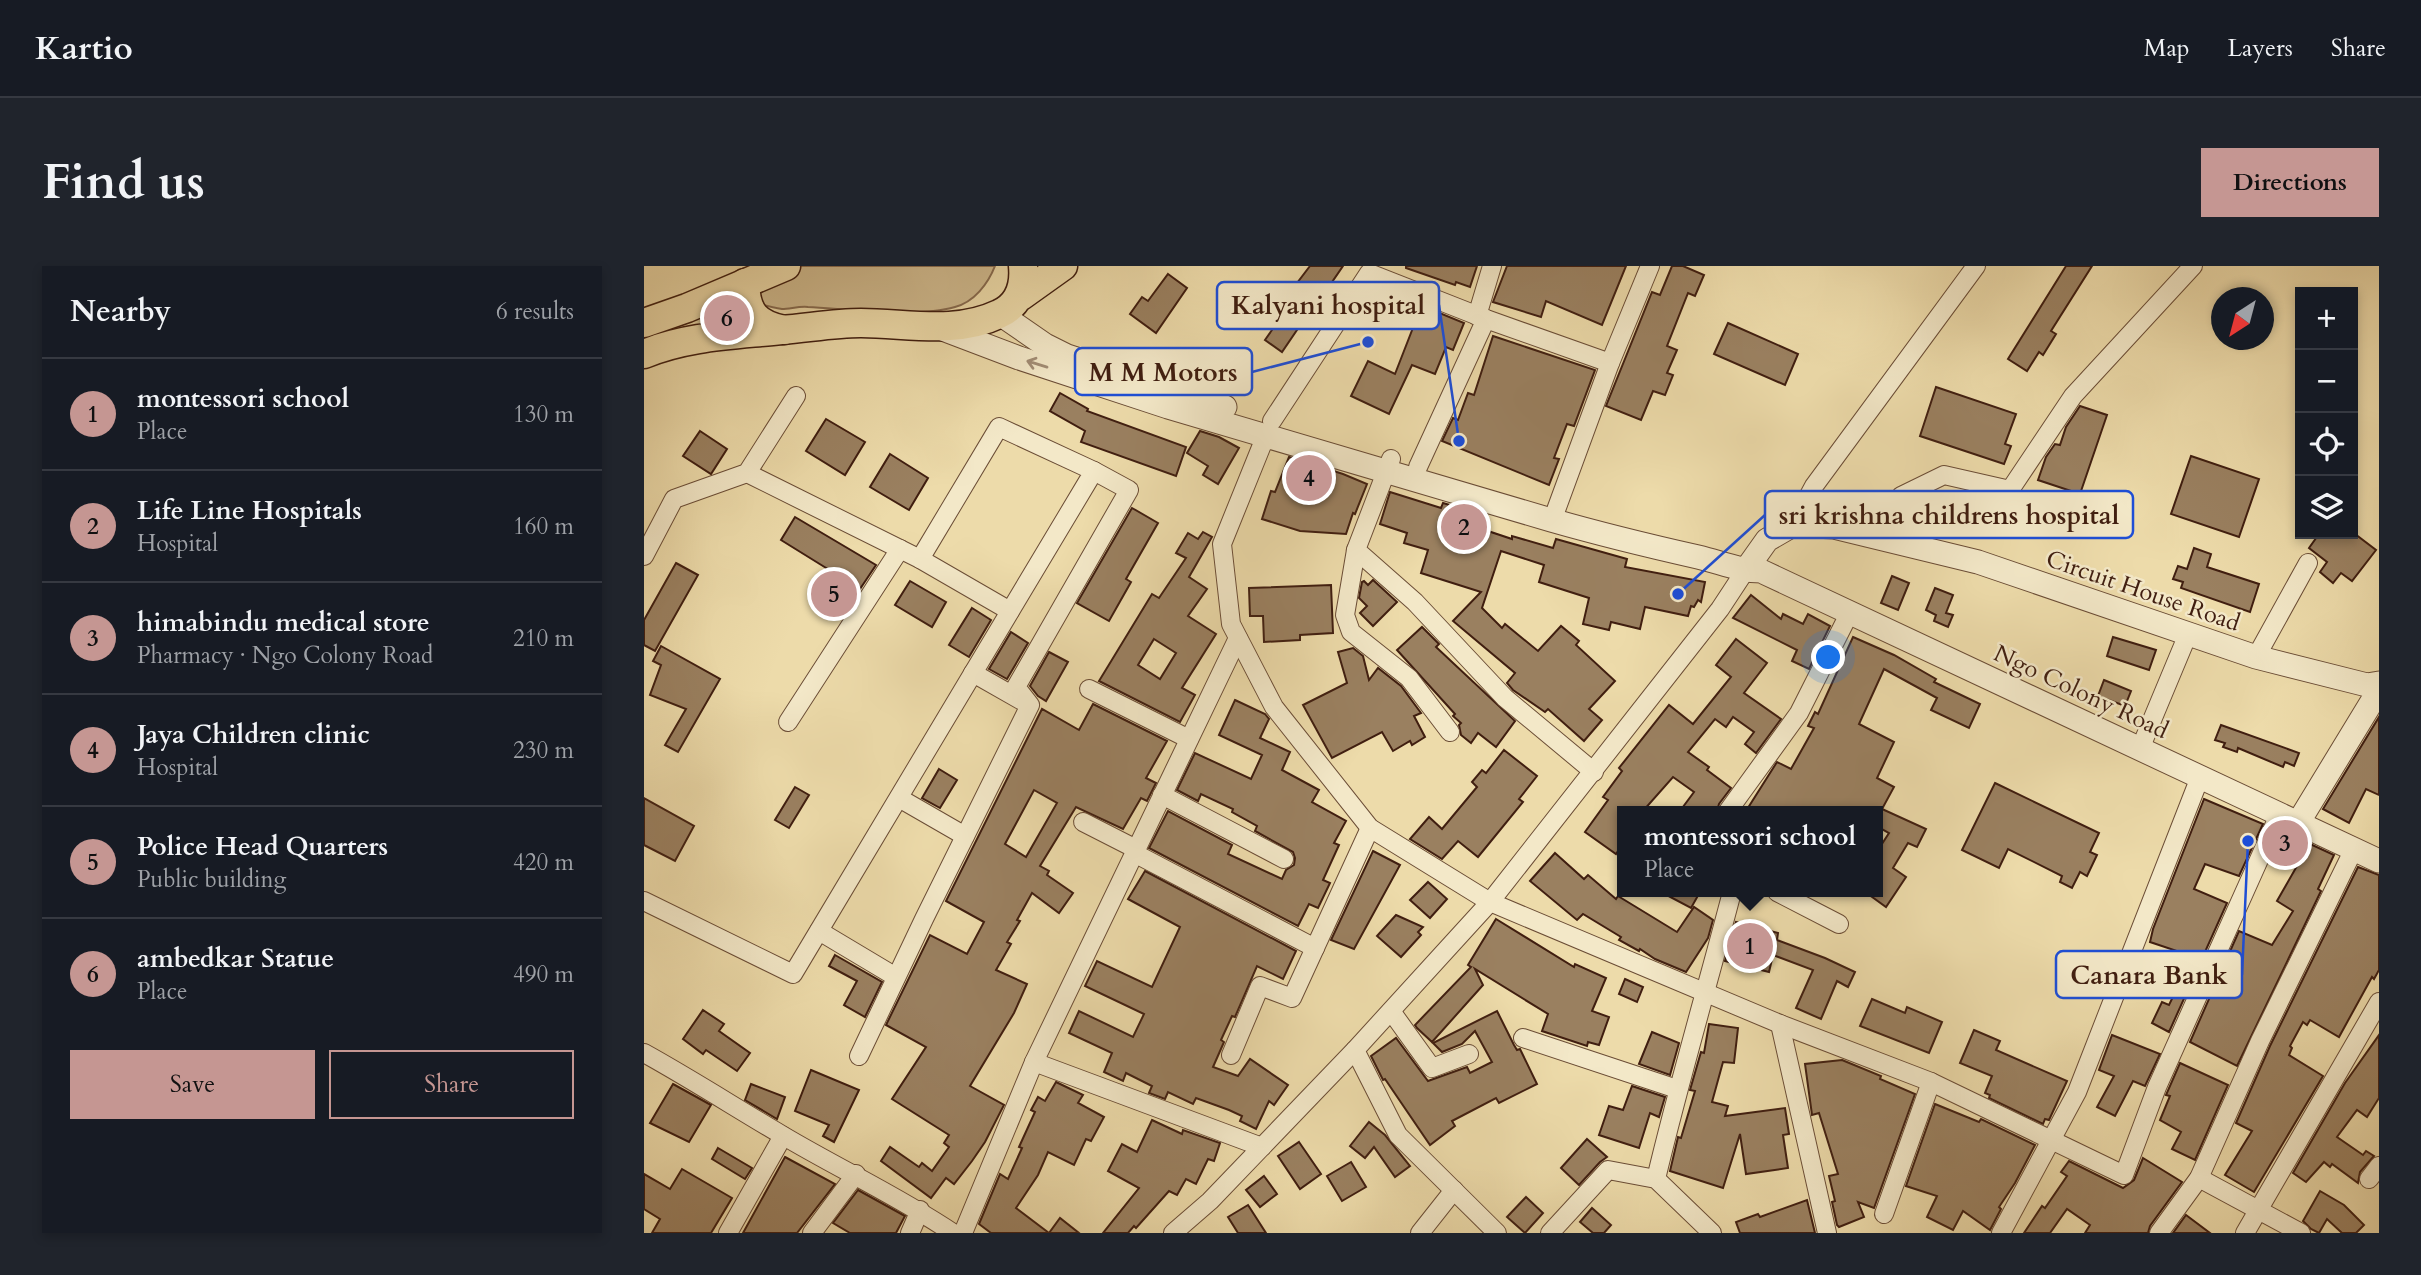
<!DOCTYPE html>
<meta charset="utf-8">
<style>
:root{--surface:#171b24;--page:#20242c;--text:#f1f3f6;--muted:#9ea1a6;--line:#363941;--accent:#c59692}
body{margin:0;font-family:Cardo,serif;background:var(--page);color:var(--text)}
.controls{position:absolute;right:21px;top:21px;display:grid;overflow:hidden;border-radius:0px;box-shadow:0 4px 10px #0003}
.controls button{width:63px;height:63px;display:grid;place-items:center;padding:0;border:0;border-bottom:2px solid var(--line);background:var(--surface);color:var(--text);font:35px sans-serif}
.compass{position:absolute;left:1567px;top:21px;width:63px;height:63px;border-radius:50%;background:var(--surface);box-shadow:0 4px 10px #0003;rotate:216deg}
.you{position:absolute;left:1185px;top:392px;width:24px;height:24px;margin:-18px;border:5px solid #fff;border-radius:50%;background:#1a73e8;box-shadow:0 0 0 10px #1a73e833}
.badge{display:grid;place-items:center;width:46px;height:46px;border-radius:50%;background:var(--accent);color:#111;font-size:23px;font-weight:700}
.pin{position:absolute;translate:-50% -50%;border:4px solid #fff;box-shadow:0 2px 7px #0006}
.popup{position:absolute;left:973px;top:540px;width:266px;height:91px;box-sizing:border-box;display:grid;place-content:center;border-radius:0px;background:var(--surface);filter:drop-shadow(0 2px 5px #0005);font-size:23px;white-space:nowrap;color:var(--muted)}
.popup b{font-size:26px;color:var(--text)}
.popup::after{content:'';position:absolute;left:50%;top:100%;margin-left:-14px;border:14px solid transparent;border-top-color:var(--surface)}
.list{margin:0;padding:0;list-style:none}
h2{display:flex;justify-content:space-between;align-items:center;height:91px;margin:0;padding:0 28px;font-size:30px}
h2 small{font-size:23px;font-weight:400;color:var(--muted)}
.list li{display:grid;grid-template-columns:46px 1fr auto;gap:21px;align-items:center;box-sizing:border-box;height:112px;padding:0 28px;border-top:2px solid var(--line)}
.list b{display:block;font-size:26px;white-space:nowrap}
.list p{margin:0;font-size:23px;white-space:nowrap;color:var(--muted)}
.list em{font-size:23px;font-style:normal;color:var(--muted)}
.actions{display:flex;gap:14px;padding:21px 28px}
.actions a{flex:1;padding:16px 0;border:2px solid var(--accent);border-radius:0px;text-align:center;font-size:24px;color:var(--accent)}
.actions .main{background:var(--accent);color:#111}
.icon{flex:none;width:38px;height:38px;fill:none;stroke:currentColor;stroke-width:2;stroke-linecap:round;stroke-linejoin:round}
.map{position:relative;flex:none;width:1735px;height:967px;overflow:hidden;border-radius:0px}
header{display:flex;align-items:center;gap:42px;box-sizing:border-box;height:98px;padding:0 35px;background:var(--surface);border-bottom:2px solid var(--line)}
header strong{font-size:33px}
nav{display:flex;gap:38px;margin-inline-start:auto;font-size:24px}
.intro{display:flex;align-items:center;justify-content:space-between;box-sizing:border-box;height:168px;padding:0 42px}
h1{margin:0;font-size:49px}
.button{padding:18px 32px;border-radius:0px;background:var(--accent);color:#111;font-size:24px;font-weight:700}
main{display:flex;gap:42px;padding:0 42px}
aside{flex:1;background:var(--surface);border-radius:0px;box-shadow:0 4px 10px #0003}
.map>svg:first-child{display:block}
</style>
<header>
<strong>Kartio</strong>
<nav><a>Map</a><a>Layers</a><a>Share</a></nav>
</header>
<div class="intro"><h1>Find us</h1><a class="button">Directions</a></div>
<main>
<aside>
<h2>Nearby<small>6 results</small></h2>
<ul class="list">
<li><span class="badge">1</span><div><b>montessori school</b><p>Place</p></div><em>130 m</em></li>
<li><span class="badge">2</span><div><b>Life Line Hospitals</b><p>Hospital</p></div><em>160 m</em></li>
<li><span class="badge">3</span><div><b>himabindu medical store</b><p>Pharmacy · Ngo Colony Road</p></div><em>210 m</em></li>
<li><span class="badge">4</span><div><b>Jaya Children clinic</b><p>Hospital</p></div><em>230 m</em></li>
<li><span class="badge">5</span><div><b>Police Head Quarters</b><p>Public building</p></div><em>420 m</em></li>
<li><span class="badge">6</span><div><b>ambedkar Statue</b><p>Place</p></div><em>490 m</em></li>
</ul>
<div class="actions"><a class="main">Save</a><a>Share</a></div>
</aside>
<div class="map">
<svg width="1735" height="967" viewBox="0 0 1735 967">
<rect width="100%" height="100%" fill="#eddbaa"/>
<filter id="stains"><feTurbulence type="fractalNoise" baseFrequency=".00286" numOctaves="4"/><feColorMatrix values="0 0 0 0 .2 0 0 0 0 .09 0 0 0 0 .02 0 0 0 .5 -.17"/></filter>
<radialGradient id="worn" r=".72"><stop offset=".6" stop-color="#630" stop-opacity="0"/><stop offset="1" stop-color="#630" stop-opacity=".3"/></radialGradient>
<path fill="#d0bb90" stroke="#886c50" stroke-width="2" d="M158,0H351C344,18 330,36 311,41C274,52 204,43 164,41C155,40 146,43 138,43C131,42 123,40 116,38L111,18L135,6Z"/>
<g fill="#9a8060" stroke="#401e10" stroke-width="2" fill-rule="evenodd">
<path d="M666,0H699L673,38L650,21Z"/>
<path d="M762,0H833L826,21L812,16L811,19L762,2Z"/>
<path d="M863,0H982L958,59L902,35L897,51L849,36Z"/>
<path d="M1028,0H1039L1060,9L1051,30L1044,27L1023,80L1033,84L1023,107L1029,109L1021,129L1009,125L997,154L962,140L1008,26L1016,29Z"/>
<path d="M1422,0H1448L1407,65L1412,68L1399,89L1395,86L1383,105L1364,93Z"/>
<path d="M524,8L543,22L512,67L486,48L498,31L504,35Z"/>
<path d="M730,21L785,46L786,43L820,57L809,84L802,81L791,108L768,99L745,148L707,130L724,95L751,108L772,54L725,31Z"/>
<path d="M634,45L655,61L638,86L621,74L630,61L625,57Z"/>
<path d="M1084,57L1154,88L1141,119L1070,88Z"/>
<path d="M849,70L951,104L930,160L923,158L910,192L915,193L905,219L798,175L809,152L814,154L824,127L830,129Z"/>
<path d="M1292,121L1372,148L1361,178L1367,180L1360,198L1276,170Z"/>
<path d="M416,127L444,143L443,145L542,181L532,210L437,176L441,165L406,145Z"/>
<path d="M1436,140L1463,149L1436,228L1394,214L1402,191L1411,178L1416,179L1422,161Z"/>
<path d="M182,153L221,176L201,209L162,185Z"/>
<path d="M56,165L83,183L67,208L39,190Z"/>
<path d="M556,165L575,171L595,182L574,218L559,209L564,200L543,187Z"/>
<path d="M246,188L284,212L265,244L226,221Z"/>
<path d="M1547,190L1615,213L1595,271L1527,248Z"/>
<path d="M645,191L699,208L723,218L711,248L709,247L702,268L656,265L618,253L627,225L631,226Z"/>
<path d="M746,226L797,242L799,237L842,250L838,263L868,273V270L909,282L912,273L983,293L981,301L1061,316L1057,336L1054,334L1050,341L1047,340L1044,350L1001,341L996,363L967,356L965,364L939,358L945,332L895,316L900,299L857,285L838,342L858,362L861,358L894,385L917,360L935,375L932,379L971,415L945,443L958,454L940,475L904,443L901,446L869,424L863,417L871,407L809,355L837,326L777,307L784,284L760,277L763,267L736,258Z"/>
<path d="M488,242L514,257L482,313L487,316L465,355L433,337Z"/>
<path d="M151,251L232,299L216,323L137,274Z"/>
<path d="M559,266L568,271L545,311L563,323L544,350L572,368L538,422L551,429L536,456L455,415L508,328L515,332L542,292L532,287L544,267L554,273ZM510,373L532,387L516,413L494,399Z"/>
<path d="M1675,268H1711L1732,284L1708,315L1697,307L1689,317L1676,306L1683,296L1665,282Z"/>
<path d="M1550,282L1567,288L1563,301L1615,318L1606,346L1537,322L1539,316L1529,313L1534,300L1543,303Z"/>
<path d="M32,297L54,309L11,385L0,379V354Z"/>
<path d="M1248,310L1265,317L1254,344L1237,337Z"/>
<path d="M729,314L753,336L729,360L716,347L723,340L715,332L718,316L720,315L724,319Z"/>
<path d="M266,315L302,336L288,361L251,339Z"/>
<path d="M687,319L689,367L656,369V374L620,376L619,350H606L605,322Z"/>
<path d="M1291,322L1309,329L1302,347L1309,349L1304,361L1290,355L1292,349L1282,344Z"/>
<path d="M1107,329L1137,353L1139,348L1159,358L1164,348L1186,360L1165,403L1148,395L1153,384L1089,352Z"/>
<path d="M328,342L347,354L325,391L305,379Z"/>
<path d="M778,361L795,378L792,381L871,455L852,481L834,467L827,477L817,469L815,459L817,457L809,450L811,448L753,384Z"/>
<path d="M367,366L384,377L363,413L345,403Z"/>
<path d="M1209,371L1250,389L1292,413L1290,416L1336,438L1325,462L1287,444L1293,432L1240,403L1215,458L1250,476L1233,512L1250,521L1238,543L1282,563L1273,581L1264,577L1249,602L1262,611L1242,641L1224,628L1225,626H1234V584L1245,567L1234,561V545H1102L1133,496L1147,503L1170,462L1164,460L1171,446L1174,448Z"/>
<path d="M1469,371L1512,384L1505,404L1463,390Z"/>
<path d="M1092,373L1123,397L1100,427L1137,453L1112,487L1101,478L1110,466L1089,451L1082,461L1071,453L1044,486L1065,501L1063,504L1087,522L1075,538L1073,545H1036L1050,526L1029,511L999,545H978V579L972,588L941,566L964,534L959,531L978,505L975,502L1025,439L1049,458L1087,411L1072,399Z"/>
<path d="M17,380L76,413L34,486L21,479L42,443L6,429L17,399L9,395Z"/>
<path d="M709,382L719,390L725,414L734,402L757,420L777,447L770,450L781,471L768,479L766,475L749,485L738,466L688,492L659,439L703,417L694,386Z"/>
<path d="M405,386L424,396L402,435L394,430L386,420Z"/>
<path d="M1460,414L1487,425L1481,440L1454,430Z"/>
<path d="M591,434L621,448L625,453L616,472L646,486L638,504L675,524L668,536L702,555L690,577L695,579L679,614L686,617L674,642L665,638L654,660L505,582L524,545L588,579L584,588L638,613L642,604L650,599L651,592L649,586L611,565L613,560L588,546L589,543L557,528L554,535L533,524L551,487L607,513L618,489L575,469Z"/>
<path d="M449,438L523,475L502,512L512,517L503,535L497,532L479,563L432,541L396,600L405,605L403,609L429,627L415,647L388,627L373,654L376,655L363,676L367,678L352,704L383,718L370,747L326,820L360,839L341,876L328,895L310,918L302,912L287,932L237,895L246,881L275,901L278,897L288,905L305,881L300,877L305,869L248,833L282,781L242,759L286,669L323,688L340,656L302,635L398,443L435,464ZM390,524L413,537L382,591L361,578Z"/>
<path d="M1735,451V529L1722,523L1705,557L1679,543Z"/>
<path d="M1577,459L1655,487L1650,500L1641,496L1639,501L1594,482L1593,486L1579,481L1581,477L1571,474Z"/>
<path d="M860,484L893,510L875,533L879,536L834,591L814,575L798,593L766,573L785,551L798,563L833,521L828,516L838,504L842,507Z"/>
<path d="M295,503L313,514L296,542L278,532Z"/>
<path d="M1351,517L1455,567L1446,586L1453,589L1443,610L1436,606L1428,622L1416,616L1418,610L1364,583L1355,602L1318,584Z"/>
<path d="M151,521L165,529L145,562L131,554Z"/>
<path d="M0,532L50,560L31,595L0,579Z"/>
<path d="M1560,533L1619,558L1595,610L1561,598L1550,623L1583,637L1525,766L1508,757L1518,736L1525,739L1540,708L1531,704L1539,687L1506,676L1509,663Z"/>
<path d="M1640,566L1690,589L1674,623L1677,625L1593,800L1546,776L1595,665L1628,679L1649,645L1633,635L1653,600L1630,588Z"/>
<path d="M729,585L756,599L710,683L687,674Z"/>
<path d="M911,587L940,613L944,609L972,633L974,630L1033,666L1050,641L1069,654L1064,672L1042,706L1011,693L996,683L995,685L975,674L977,671L939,648L933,654L886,615Z"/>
<path d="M1714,601L1735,609V704L1730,713L1728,711L1695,771L1666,754L1663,759L1659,756L1646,780L1648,782L1645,789L1679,810L1610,926L1581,909L1608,865L1592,857L1626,780Z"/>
<path d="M501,605L652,685L639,713L613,700L591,751L588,750L577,774L580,776L569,801L594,810L606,793L644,819L630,839L625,835L612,863L596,855L598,850L585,844L552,832L549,838L524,826L521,833L505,827L508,820L482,807L479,815L460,806L468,787L425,767L435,745L489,771L500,748L441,720L453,695L508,721L536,661L484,633Z"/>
<path d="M784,616L803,633L786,652L766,634Z"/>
<path d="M1017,626H1056L1047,642Z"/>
<path d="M752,649L779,661L774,666L777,669L757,691L733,670Z"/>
<path d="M852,653L930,701L931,698L962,712L948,745L965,751L955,779L944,776L943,780L898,765L904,748L831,703L839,719L788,776L773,762L771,759L827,701L824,699Z"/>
<path d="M1092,656L1134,667L1133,674L1181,692L1211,706L1204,721L1193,715L1177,753L1152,742L1169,704L1129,689L1125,706L1081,695Z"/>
<path d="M191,689L238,716L221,751L200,739L213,715L185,700Z"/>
<path d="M981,713L999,721L993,736L975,728Z"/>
<path d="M1228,733L1261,747L1263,741L1298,756L1285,787L1216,760Z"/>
<path d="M59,744L80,758L75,765L106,787L93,805L62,784L59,788L39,773Z"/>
<path d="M853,745L870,779L873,784L876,783L893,818L855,837L852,832L808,855L811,860L786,879L741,813L739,814L727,790L752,772L784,815L823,801L826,807L848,796L831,765L818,778L798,786L789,777Z"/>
<path d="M1065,758L1094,762L1090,797L1079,796L1068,836L1084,840L1081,850L1141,842L1145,868L1139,869L1144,902L1102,908L1096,868L1079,922L1026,905L1034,871L1037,872L1051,825L1046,824L1057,786L1060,787Z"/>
<path d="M1330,764L1356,775L1352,784L1423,815L1405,854L1401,853L1399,858L1345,832L1346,829L1341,827L1348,810L1316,797Z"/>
<path d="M1008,766L1035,777L1026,809L995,798Z"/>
<path d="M1468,769L1516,788L1501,820L1489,815L1471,850L1453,841L1470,810L1455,804Z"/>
<path d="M1735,769V832L1723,851L1713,844L1693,871L1719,889L1722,885L1730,890L1716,906L1714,917L1688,898L1686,901L1680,896L1662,916L1649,907L1701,817Z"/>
<path d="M1198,794L1237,810L1236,813L1271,828L1230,942L1214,936L1220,951L1195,961L1193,959L1188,936L1191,935L1185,910L1194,908L1175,847L1168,849L1161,798Z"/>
<path d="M1536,797L1584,819L1551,894L1528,883L1537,866L1516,854L1526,830L1522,829Z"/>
<path d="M167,804L215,824L190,876L179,870L185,859L151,845Z"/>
<path d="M412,816L439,829L434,837L460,851L447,875L442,873L430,899L404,886L394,909L372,942L405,967L416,952L435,967H347L335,958L356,908L364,913L378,882L375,881L391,846L387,844L394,831L401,835Z"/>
<path d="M29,818L67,839L45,876L6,857Z"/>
<path d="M107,818L141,831L133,853L101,834Z"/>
<path d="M988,820L1021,831L1015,851L1006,847L995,882L955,869L965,840L979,844Z"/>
<path d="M1291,838L1335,856L1337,853L1391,879L1371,917L1355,941L1357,943L1346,964L1319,945L1309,964L1283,951L1293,930L1262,920Z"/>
<path d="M508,854L538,868L539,864L576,877L570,895L564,893L552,918L542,913L533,929L525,925L492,962L490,960L484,967H459L495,922L464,905L478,878L493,886Z"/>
<path d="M725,856L741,869L766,900L751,911L730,881L721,892L706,880Z"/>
<path d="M943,873L963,891L956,896L935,919L917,902Z"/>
<path d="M655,876L677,908L656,923L634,890Z"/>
<path d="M74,882L108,902L101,913L68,893Z"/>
<path d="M141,891L191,918L153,967H99Z"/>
<path d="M1499,892L1538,916L1506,960L1504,967H1441L1446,959L1423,943L1406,967H1380L1398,940L1401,942L1423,910L1417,906L1425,895L1479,922L1490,914Z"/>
<path d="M707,896L722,921L698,935L683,910Z"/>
<path d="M38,903L88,932L67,967H8L16,953L0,943V908L26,923Z"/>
<path d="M620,910L633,928L616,941L602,924Z"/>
<path d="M214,924L261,950L252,967H206L189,957Z"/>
<path d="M1676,925L1700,939L1720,959L1712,967H1698L1683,953L1675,967L1667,963L1659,955Z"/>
<path d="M882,931L899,947L881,967L863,951Z"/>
<path d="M1163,934L1171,967H1096L1092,956L1114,948L1116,951Z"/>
<path d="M604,939L622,967H594L584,951Z"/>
<path d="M948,942L967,959L960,967H949L936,956Z"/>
<path d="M1542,949L1566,967H1529Z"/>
</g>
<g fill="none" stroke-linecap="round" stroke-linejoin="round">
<g stroke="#6b4d36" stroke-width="20">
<g id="minor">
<path d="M833,50L848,0"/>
<path d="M628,155L725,7L842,53L966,97"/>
<path d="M622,169L578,278L587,358L630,441L726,562L846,636L1136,758L1287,816L1480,909L1513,821L1635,549"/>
<path d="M747,193L712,284L771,336L861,432L950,506"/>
<path d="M774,201L842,53"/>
<path d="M103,207L276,293L366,345"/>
<path d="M912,244L966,97L1006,0"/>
<path d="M1149,259L1170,220L1332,0"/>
<path d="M1236,271L1257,230L1300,209L1366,224L1429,130L1549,0"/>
<path d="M712,284L701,349L707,366L765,412L806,466"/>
<path d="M0,290L30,233L103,207L152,130"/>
<path d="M1612,391L1664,297"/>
<path d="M329,407L380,436"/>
<path d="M445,423L545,473"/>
<path d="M144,456L256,283"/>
<path d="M1496,483L1544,368"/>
<path d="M518,529L640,593"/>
<path d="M255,532L321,570"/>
<path d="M1084,545L1155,447L1206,346"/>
<path d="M439,556L492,583"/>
<path d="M490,587L671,682"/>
<path d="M1133,626L1195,658"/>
<path d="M0,635L149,708L450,205L355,161L276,293"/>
<path d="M175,665L252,711"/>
<path d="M747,745L788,802L825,788"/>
<path d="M1136,758L1183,967"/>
<path d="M879,772L1033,823"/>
<path d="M711,784L754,869L853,967"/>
<path d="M0,787C47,813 92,842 138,869C195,903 254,930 309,967"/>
<path d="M587,789L616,720L648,732L726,562"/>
<path d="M215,790L280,653L386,439L372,421L485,224L450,205"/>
<path d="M390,796L618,881"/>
<path d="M1555,912L1657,967"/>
<path d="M1012,913C1035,816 1063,722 1088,626"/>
<path d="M1725,913L1735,900"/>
<path d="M1240,948L1287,816"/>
<path d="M84,967L139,870"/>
<path d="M168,967L212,908"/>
<path d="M266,967L276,944"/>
<path d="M319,967L390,796L594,372"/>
<path d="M529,967L566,935L711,784L846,636L1076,343L1101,305"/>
<path d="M776,967L810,924"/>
<path d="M906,967L964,904L1012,913L1068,967"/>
<path d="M1357,967L1433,826L1556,511"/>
<path d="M1515,967L1555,912L1616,775L1710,583"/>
<path d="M1601,967L1735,736"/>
</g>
</g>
<g stroke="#6b4d36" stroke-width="25">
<g id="tertiary">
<path d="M356,48L401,79L423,90L581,141"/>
<path d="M296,62L375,92L524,141L907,254C956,268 1005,280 1054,291C1076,296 1095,305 1117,305L1735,595"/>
<path d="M1101,305L1123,274L1149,259L1190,261L1334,296L1612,391L1723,419L1735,417"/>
<path d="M1654,557L1735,424"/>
</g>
</g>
<g stroke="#401e10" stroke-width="31">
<g id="primary">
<path d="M101,17C102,47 112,58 140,64"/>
<path d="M377,30L419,0"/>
<path d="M0,57L43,42L142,0"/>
<path d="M0,88C43,70 91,69 137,64C164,62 190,57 217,57C263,57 311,69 355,48C375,39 381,21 379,0"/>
</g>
</g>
<use href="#minor" stroke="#f3e8c8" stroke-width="18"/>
<use href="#tertiary" stroke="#f3e8c8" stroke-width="23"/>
<use href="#primary" stroke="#eddbaa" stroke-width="28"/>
</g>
<defs><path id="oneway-shaft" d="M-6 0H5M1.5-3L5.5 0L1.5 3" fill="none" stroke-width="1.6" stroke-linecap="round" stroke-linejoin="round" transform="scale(1.75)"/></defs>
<use stroke="#a28d75" href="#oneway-shaft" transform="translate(393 98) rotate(-163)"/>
<g text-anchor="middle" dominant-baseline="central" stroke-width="5" stroke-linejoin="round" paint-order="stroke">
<g font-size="24" fill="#401e10" stroke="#f3e8c8">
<text transform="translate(1499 325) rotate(19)">Circuit House Road</text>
<text transform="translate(1437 426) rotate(25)">Ngo Colony Road</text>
</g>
</g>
<path fill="none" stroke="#1d4ed8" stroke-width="2.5" d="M815 175L795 39M724 76L608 106M1034 328L1121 249M1604 575L1598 709"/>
<g fill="#1d4ed8" stroke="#f3e8c8" stroke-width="2.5">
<circle cx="815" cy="175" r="7"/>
<circle cx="724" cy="76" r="7"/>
<circle cx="1034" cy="328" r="7"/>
<circle cx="1604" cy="575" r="7"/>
</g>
<g fill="#f3e8c8" stroke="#1d4ed8" stroke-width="2.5">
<rect x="573" y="16" width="222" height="47" rx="7"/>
<rect x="431" y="82" width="177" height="47" rx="7"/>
<rect x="1121" y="225" width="368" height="47" rx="7"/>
<rect x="1412" y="685" width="186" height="47" rx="7"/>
</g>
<g font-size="26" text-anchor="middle" font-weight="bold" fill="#401e10">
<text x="684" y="48">Kalyani hospital</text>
<text x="519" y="115">M M Motors</text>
<text x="1305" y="258">sri krishna childrens hospital</text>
<text x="1505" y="718">Canara Bank</text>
</g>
<rect width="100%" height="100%" filter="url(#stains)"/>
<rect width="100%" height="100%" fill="url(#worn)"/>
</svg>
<div class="controls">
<button>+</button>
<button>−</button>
<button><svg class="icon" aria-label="locate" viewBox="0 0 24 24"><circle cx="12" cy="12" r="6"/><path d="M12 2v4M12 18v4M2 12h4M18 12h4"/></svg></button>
<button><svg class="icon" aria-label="layers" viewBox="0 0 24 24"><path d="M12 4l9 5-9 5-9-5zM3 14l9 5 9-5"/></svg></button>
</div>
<svg class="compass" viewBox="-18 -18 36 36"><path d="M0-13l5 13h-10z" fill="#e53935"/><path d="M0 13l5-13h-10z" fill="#9ea1a6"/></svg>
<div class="you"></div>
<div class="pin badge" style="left:1106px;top:680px">1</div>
<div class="popup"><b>montessori school</b>Place</div>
<div class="pin badge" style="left:820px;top:261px">2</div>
<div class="pin badge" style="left:1641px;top:577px">3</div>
<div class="pin badge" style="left:665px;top:212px">4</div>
<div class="pin badge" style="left:190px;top:328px">5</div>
<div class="pin badge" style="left:83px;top:52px">6</div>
</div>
</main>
